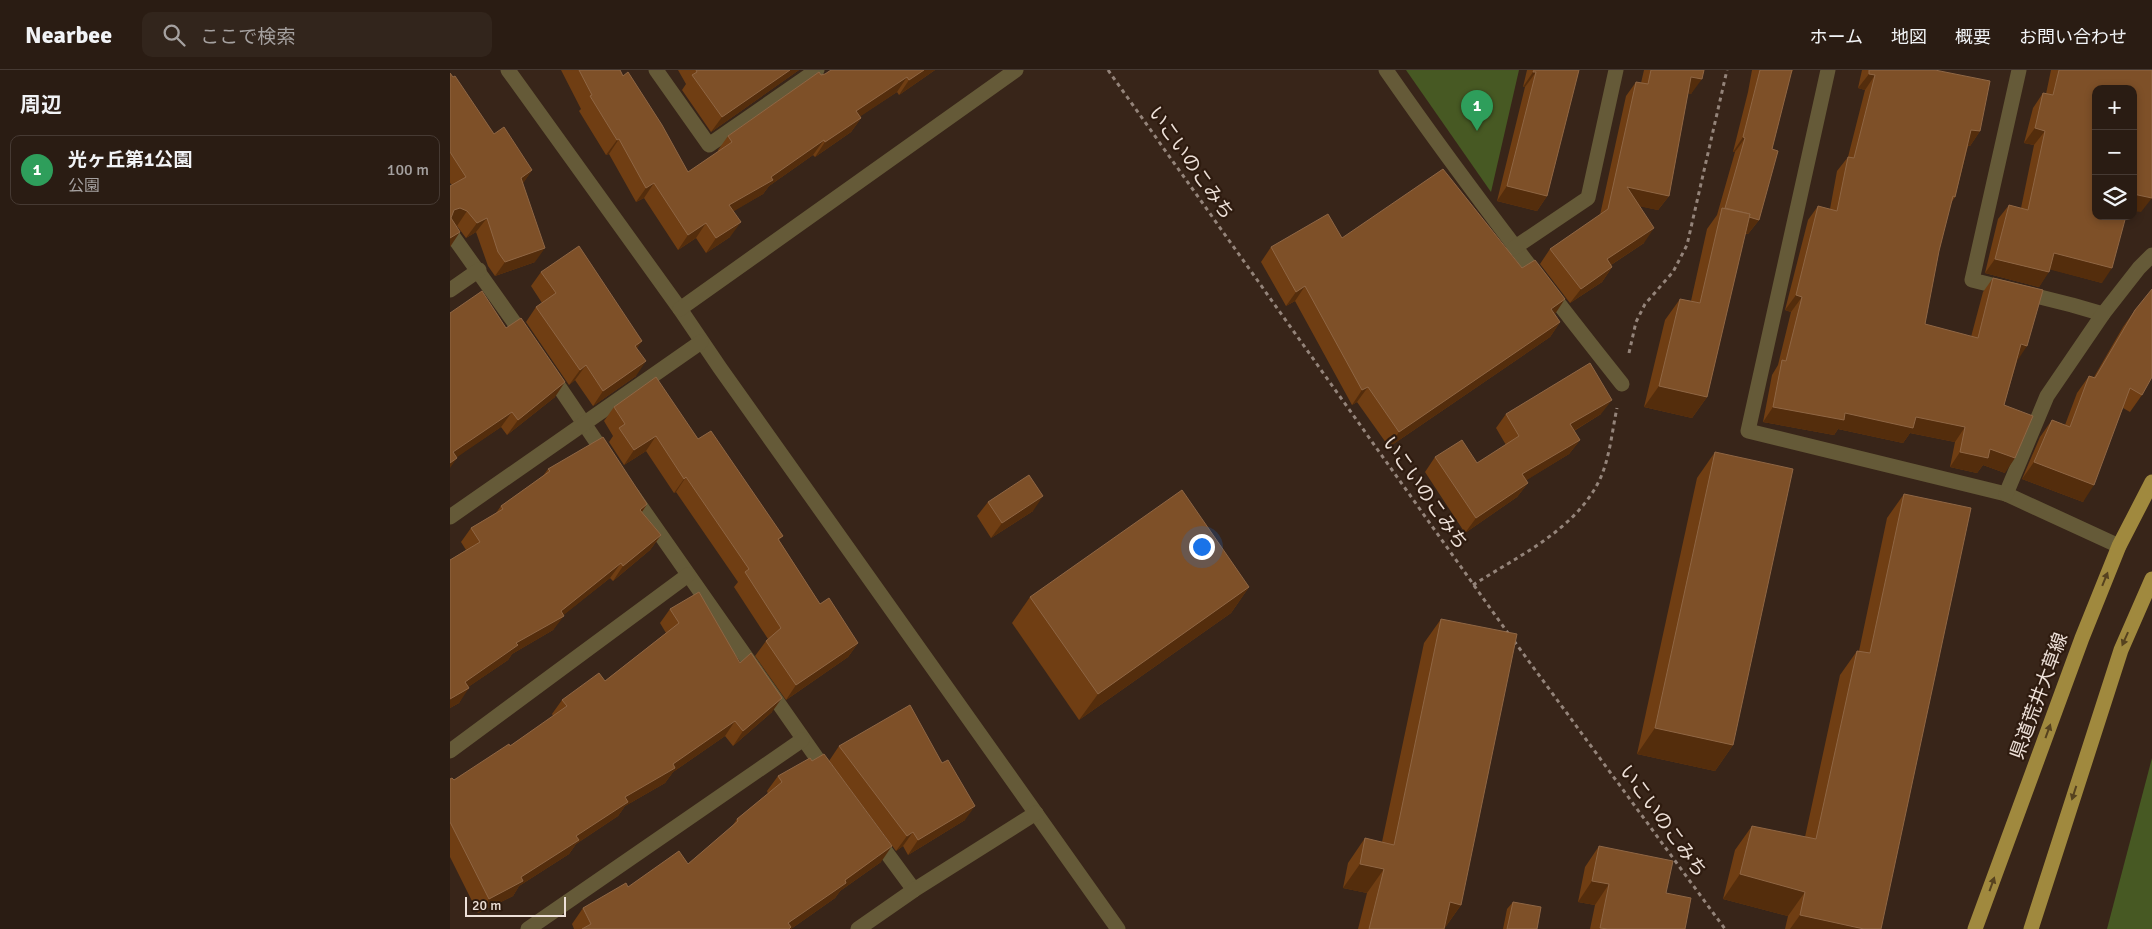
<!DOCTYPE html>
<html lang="ja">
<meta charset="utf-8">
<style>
:root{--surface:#2a1c13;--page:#32251c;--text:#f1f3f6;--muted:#a5a1a0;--line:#463a33;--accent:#8abafc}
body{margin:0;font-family:Signika,"Noto Sans JP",sans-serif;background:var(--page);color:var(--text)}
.controls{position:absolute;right:15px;top:15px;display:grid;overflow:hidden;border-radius:10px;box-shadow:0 2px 8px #0003}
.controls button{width:45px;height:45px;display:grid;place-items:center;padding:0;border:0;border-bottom:1px solid var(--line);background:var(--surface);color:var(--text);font:25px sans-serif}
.scale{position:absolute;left:15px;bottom:12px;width:101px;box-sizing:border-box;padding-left:5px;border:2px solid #ede0d8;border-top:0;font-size:14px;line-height:18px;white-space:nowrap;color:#ede0d8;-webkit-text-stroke:4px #2e1b0f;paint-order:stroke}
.you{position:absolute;left:751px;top:476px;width:18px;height:18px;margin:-12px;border:4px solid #fff;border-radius:50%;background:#1a73e8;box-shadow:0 0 0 8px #1a73e833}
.badge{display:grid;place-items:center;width:32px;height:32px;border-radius:50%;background:var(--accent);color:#fff;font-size:16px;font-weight:700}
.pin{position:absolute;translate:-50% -41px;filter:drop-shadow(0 1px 2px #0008)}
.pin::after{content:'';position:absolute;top:26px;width:18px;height:15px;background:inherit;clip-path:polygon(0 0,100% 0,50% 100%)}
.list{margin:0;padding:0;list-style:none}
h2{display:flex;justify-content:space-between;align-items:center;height:65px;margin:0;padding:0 20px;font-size:21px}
h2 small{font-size:16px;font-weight:400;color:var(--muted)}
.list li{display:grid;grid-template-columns:32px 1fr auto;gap:15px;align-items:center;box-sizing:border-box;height:70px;margin:0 10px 10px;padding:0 10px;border:1px solid var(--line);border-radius:10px}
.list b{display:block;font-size:19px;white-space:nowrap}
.list p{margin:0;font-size:16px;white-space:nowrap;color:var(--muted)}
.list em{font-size:16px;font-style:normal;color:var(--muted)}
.icon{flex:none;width:28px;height:28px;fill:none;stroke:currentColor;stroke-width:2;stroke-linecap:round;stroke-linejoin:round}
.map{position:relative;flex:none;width:1702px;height:859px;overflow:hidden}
header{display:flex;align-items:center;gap:30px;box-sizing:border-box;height:70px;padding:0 25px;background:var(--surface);border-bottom:1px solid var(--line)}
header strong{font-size:24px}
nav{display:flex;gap:28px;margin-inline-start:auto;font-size:18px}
.search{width:350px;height:45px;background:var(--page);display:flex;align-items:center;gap:12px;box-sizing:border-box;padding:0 18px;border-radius:10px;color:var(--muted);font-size:19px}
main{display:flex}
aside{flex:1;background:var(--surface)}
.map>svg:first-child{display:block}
</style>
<header>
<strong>Nearbee</strong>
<div class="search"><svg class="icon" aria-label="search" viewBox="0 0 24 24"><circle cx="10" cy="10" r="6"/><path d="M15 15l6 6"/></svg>ここで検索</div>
<nav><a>ホーム</a><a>地図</a><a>概要</a><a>お問い合わせ</a></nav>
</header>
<main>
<aside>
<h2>周辺<small></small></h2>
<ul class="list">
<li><span class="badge" style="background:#2e9e5b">1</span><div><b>光ヶ丘第1公園</b><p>公園</p></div><em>100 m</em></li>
</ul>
</aside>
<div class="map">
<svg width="1702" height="859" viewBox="0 0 1702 859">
<rect width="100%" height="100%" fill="#382519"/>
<g fill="#475923">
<path d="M956,0H1069L1041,122Z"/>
<path d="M1702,688V859H1657Z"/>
</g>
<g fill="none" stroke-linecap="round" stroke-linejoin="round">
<g stroke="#94847a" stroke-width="3" stroke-dasharray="4 4" stroke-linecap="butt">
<path d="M658,0L1060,566"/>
<path d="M1179,283L1186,252L1195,234L1223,202L1237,175L1277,0"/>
<path d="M1023,515C1068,486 1126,460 1150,409C1160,387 1162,361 1167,338"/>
<path d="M1064,571L1275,859"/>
</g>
<g stroke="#655a38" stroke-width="15">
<path d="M58,0L230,239L270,298L668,859"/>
<path d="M206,0L259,75L367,0"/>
<path d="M936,0C1011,108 1090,211 1172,314"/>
<path d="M1378,0L1298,361L1556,424L1669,476"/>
<path d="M1569,0L1522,210L1622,235L1653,244"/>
<path d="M0,162L76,269"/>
<path d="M1064,178L1138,128L1166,0"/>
<path d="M0,220L29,200"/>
<path d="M230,239L566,0"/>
<path d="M99,302L156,386"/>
<path d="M182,424L378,704"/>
<path d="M1556,424L1597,326L1653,244L1689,198L1702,185"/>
<path d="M0,447L251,272"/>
<path d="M0,681L238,505"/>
<path d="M425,767L464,820"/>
<path d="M78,859L352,670"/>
<path d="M408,859L464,820L586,743"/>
</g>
<g stroke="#a0893e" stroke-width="15">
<path d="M1525,859L1632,568L1669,476L1702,412"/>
<path d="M1581,859L1671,580L1702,509"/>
</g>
</g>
<g fill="#703e13">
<path d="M111,0H170L173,6L238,102L268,82V80L278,66L371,5L485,0L449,25L447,22L410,46L411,48L401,62L365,87L363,85L319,116L313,124L283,141L280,167L256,183L246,168L228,180L194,128L186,132L159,84L156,85L129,41L131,39Z"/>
<path d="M228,0H349L261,62L232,20L236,14Z"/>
<path d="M1077,0H1129L1097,126L1087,141L1047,131L1075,17H1073Z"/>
<path d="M1194,0H1254L1241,24L1238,23L1219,126L1208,140L1190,136L1194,173L1161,195L1162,197L1152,212L1120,233L1090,194L1100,179L1150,145L1176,26L1186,12L1191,13Z"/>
<path d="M1302,0H1343L1341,4L1322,79L1309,150L1298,164H1295L1257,327L1242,348L1194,337L1215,250L1230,229L1241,231L1257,159L1267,145L1285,82H1283L1298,22Z"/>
<path d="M1412,0H1485L1530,61L1520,76H1518L1505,127L1501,133L1489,181L1475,254L1521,267L1533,222L1543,208L1567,291L1554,335L1555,403L1533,395L1527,403L1500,397L1505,372L1460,363L1453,373L1388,359L1384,365L1313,352L1322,305L1328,295L1341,242L1335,240L1358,150L1368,136L1380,139L1387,101L1398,87L1415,20L1408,18Z"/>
<path d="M1601,0H1702L1691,142L1683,19L1652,213L1600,199L1589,217L1535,203L1548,149L1559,135L1571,138L1584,75L1574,73L1583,38L1593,23L1596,24Z"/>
<path d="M0,3L44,64L82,100L73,113L85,192L45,206L38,196L26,162L16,168L7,156L6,155L2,115L0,113Z"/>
<path d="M892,168L1105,244L1110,252L1100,267L939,377L907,332L902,335L845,231L836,236L811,192L821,177Z"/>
<path d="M91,202L187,278L186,306L143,336L125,310L119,315L76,252L86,237L92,233L81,216Z"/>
<path d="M1685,240L1692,325L1680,342L1673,338L1633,432L1572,409L1590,367L1602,350L1615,355L1627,323L1639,306L1644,307L1673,257Z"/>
<path d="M56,258L105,327L57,365L51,357L6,387Z"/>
<path d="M164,337L248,369L333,466L329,470L370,534L408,573L398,587L336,630L305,586L316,571L318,569L284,517L288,512L226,422L224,423L196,381L174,395L159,372L163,366L154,351Z"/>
<path d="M1056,344H1151L1124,361L1130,370L1119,384L1076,410L1078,413L1067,427L1015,463L975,402L985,387L1027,393L1056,375L1046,358Z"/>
<path d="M1265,382L1283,675L1265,701L1187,684L1247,408Z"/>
<path d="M98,399L197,434L192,442L211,465L200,480L163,511L160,508L113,545L103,560L62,584L58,590L18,617L9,633L0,638V490L16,480L11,472L21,458L46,443L51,436L93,406Z"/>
<path d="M1454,424L1431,859H1335L1338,846L1273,829L1285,780L1302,756L1355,767L1390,605L1407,581H1409L1437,448Z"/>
<path d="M538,432L583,441L541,468L527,446Z"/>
<path d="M799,517L781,543L629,650L562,553L580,527Z"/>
<path d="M220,539L290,593L322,642L283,676L275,666L223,702L215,713L175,736L168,746L126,774L119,784L69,816L63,826L28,843L0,787V709L4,710L60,676L103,646L102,644L112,630L155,611L216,563L210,553Z"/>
<path d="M991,549L1011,835L994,859H908L917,823L893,818L898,793L915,768L932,772L974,573Z"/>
<path d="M389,676L515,750L458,785L453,776L446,781L379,691Z"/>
<path d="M328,706L431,792L390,821L385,828L341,859H124L122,854L133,838L178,817L238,794L281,758L287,749L318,724L317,721Z"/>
<path d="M1149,776L1216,823L1235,859H1140L1145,835L1128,832L1135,797Z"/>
<path d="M1063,832L1087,859H1053L1057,839Z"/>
</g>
<g fill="#542d0c">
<path d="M340,0H349L261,62L272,47Z"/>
<path d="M474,0H485L449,25L459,10Z"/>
<path d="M1083,2H1086L1075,17H1073Z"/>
<path d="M1419,4L1425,5L1415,20L1408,18Z"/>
<path d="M457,7L447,22L396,56L406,41Z"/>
<path d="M1241,7L1252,9L1241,24L1230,22Z"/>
<path d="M411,48L401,62L365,87L375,72Z"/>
<path d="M1585,58L1595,61L1584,75L1574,73Z"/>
<path d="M1521,60L1530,61L1520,76L1511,74Z"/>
<path d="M1293,67L1295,68L1285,82H1283Z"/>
<path d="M169,69L159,84L156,85L167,70Z"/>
<path d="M374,70L363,85L319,116L313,124L269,150L279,135Z"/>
<path d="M82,100L72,115L71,108Z"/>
<path d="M204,113L194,128L186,132L196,118Z"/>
<path d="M1057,116L1097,126L1087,141L1047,131Z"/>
<path d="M1177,117L1219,126L1208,140L1167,132Z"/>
<path d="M1683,124L1702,128L1691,142L1683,141Z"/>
<path d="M10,138L17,141L7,156L0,153V146L4,140Z"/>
<path d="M1274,140L1309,150L1298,164L1268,156Z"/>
<path d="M37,148L26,162L16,168L27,153Z"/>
<path d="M291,152L280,167L256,183L266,168Z"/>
<path d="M256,153L246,168L228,180L238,165Z"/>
<path d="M1204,158L1194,173L1147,204L1157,189Z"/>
<path d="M10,162L0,177V168Z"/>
<path d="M95,178L85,192L45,206L55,192Z"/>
<path d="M1604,183L1662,198L1652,213L1594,198Z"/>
<path d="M1545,189L1599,202L1589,217L1535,203Z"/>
<path d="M1162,197L1152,212L1120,233L1131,219Z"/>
<path d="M855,216L845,231L836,236L846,222Z"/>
<path d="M1346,225L1352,227L1341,242L1335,240Z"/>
<path d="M1115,229L1105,244L1101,239Z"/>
<path d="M1110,252L1100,267L939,377L949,362Z"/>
<path d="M192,271L182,286L185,276Z"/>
<path d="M1571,274L1577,276L1567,291L1561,289Z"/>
<path d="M196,291L186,306L143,336L153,321Z"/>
<path d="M136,295L125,310L119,315L130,300Z"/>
<path d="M115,312L105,327L57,365L68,350Z"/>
<path d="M1209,316L1257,327L1242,348L1194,337Z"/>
<path d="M918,317L907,332L902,335L912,320Z"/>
<path d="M1162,330L1151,344L1110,369L1120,354Z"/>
<path d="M1323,337L1395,343L1466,347L1515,357L1505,372L1460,363L1453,373L1388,359L1384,365L1313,352Z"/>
<path d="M62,342L51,357L0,392L3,382Z"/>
<path d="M206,366L196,381L174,395L184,380Z"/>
<path d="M1130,370L1119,384L1062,419L1072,404Z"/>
<path d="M1540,379L1565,388L1555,403L1533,395L1527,403L1500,397L1510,382Z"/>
<path d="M7,388L0,398V393Z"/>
<path d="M1584,392L1644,415L1633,432L1572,409Z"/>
<path d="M236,407L226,422L224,423L234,409Z"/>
<path d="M1078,413L1067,427L1015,463L1026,448Z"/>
<path d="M593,426L583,441L541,468L552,453Z"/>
<path d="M197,434L187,449L190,440Z"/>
<path d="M211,465L200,480L163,511L173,496Z"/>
<path d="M171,493L160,508L110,548L114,546L103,560L62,584L58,590L5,626L15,612L66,573L111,541Z"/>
<path d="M799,517L781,543L629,650L648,624Z"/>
<path d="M408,573L398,587L336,630L346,615Z"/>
<path d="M19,618L9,633L0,638V629Z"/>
<path d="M332,628L322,642L283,676L293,661Z"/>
<path d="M285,651L275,666L223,702L215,713L175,736L168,746L126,774L119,784L69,816L63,826L28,843L39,829L126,766L175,727Z"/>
<path d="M1205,658L1283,675L1265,701L1187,684Z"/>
<path d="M525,736L515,750L458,785L468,770Z"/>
<path d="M463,762L453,776L446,781L457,766Z"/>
<path d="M442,776L431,792L390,821L385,828L341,859H334L338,853Z"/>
<path d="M910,794L934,799L917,823L893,818Z"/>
<path d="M1290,804L1355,822L1338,846L1273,829Z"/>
<path d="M1142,811L1159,814L1145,835L1128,832Z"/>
<path d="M1000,832L1011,835L994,859L983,857Z"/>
<path d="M1350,845L1414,859H1340Z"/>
</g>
<g fill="#7e5028" stroke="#8f6644">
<path d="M129,0H170L173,6L178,2L212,55L238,102L282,72L278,66L369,2L371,5L375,4L381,0H474L459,10L457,7L406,41L411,48L375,72L374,70L321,107L323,110L279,135L291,152L266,168L256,153L238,165L204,113L196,118L169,69L167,70L140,26L142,25Z"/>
<path d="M246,0H340L272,47L242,5L247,2Z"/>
<path d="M1084,0H1129L1097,126L1057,116L1086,2H1083Z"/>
<path d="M1201,0H1254L1252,9L1241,7L1219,126L1177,117L1204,158L1157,189L1162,197L1131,219L1100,179L1158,139L1186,12L1198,14Z"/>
<path d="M1310,0H1342L1322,79L1328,81L1309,150L1299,147L1300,144L1275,138L1295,68L1293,67Z"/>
<path d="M1419,0H1485L1540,11L1530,61L1521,60L1505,127L1503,126L1489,181L1475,254L1528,268L1543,208L1593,220L1577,276L1571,274L1554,335L1583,346L1565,388L1540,379L1538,388L1510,382L1515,357L1466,347L1463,358L1395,343L1394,350L1323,337L1332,290L1336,291L1352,227L1346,225L1368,136L1387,141L1398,87L1404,88L1425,5L1419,4Z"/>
<path d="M1609,0H1702V128L1683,124V19H1646V146H1676L1662,198L1604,183L1599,202L1545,189L1559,135L1578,140L1595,61L1585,58L1593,23L1603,25Z"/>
<path d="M0,3L3,7L5,6L44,64L54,57L82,100L71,108L95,178L55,192L48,182L37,148L27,153L17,141L10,138L4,140L1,148L10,162L0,168V116L16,107L0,82Z"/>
<path d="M993,99L1072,198L1085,190L1115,229L1101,239L1110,252L949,362L918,317L912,320L855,216L846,222L821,177L878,144L892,168Z"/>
<path d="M1272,138L1300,144L1257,327L1209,316L1230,229L1250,233Z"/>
<path d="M129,176L192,271L185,276L196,291L153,321L136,295L130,300L86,237L106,223L91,202Z"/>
<path d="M1702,219V307L1692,325L1680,318L1644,415L1584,392L1602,350L1620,357L1639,306L1645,308L1685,240Z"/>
<path d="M32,221L56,258L71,248L115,312L68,350L62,342L3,382L7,388L0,393V243Z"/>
<path d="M1140,293L1162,330L1120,354L1130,370L1072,404L1078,413L1026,448L985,387L1012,370L1027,393L1069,366L1056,344Z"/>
<path d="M206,307L248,369L261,361L333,466L328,469L370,534L379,528L408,573L346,615L316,571L331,558L295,502L299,499L236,407L234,409L206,366L184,380L169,358L175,354L164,337Z"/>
<path d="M153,367L197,434L190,440L211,465L173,496L171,493L111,541L114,546L66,573L68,575L15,612L19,618L0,629V490L30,472L21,458L53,439L51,436L100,401L98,399Z"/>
<path d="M1265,382L1343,399L1283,675L1205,658Z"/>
<path d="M579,405L593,426L552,453L538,432Z"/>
<path d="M732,420L799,517L648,624L580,527Z"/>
<path d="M1454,424L1521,438L1431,859H1414L1350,845L1355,822L1290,804L1302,756L1366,769L1407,581L1420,583Z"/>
<path d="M249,522L290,593L301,583L332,628L293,661L285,651L223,694L225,698L175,727L178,732L126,766L129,770L71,807L73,811L39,829L0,752V709L2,708L4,710L59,674L60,676L117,636L112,630L149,603L155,611L229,553L220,539Z"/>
<path d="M991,549L1067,564L1011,835L1000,832L994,859H919L934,799L910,794L915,768L944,775Z"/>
<path d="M460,635L492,693L498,690L525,736L468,770L463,762L457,766L389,676Z"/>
<path d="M374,684L442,776L395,810L396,813L338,853L341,857L339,859H132L141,854L133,838L176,813L178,817L229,781L238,794L288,751L287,749L332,712L328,706L360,688L362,691Z"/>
<path d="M1149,776L1223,791L1216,823L1241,828L1235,859H1158L1150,858L1159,814L1142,811Z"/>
<path d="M1063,832L1091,837L1087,859H1057Z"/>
</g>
<defs><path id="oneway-solid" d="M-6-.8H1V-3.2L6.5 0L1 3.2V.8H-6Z" transform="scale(1.25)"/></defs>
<g fill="#56421f">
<use href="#oneway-solid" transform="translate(1655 509) rotate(-68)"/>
<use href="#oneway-solid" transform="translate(1675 569) rotate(114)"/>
<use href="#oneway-solid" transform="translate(1598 661) rotate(-70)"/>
<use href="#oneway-solid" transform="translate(1624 723) rotate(108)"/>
<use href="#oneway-solid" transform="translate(1542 814) rotate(-70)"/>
</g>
<g text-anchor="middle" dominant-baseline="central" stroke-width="4.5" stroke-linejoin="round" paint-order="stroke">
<g font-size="19" fill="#ede0d8" stroke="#2e1b0f">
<text transform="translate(741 93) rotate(55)">いこいのこみち</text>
<text transform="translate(975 423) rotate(55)">いこいのこみち</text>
<text transform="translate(1589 626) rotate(-70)">県道荒井大草線</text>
<text transform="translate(1213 751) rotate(54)">いこいのこみち</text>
</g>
</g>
</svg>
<div class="controls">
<button>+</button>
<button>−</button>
<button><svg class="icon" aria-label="layers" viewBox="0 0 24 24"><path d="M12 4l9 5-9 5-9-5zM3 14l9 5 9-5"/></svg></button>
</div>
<div class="scale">20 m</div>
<div class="you"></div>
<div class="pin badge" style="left:1027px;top:61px;background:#2e9e5b">1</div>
</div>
</main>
